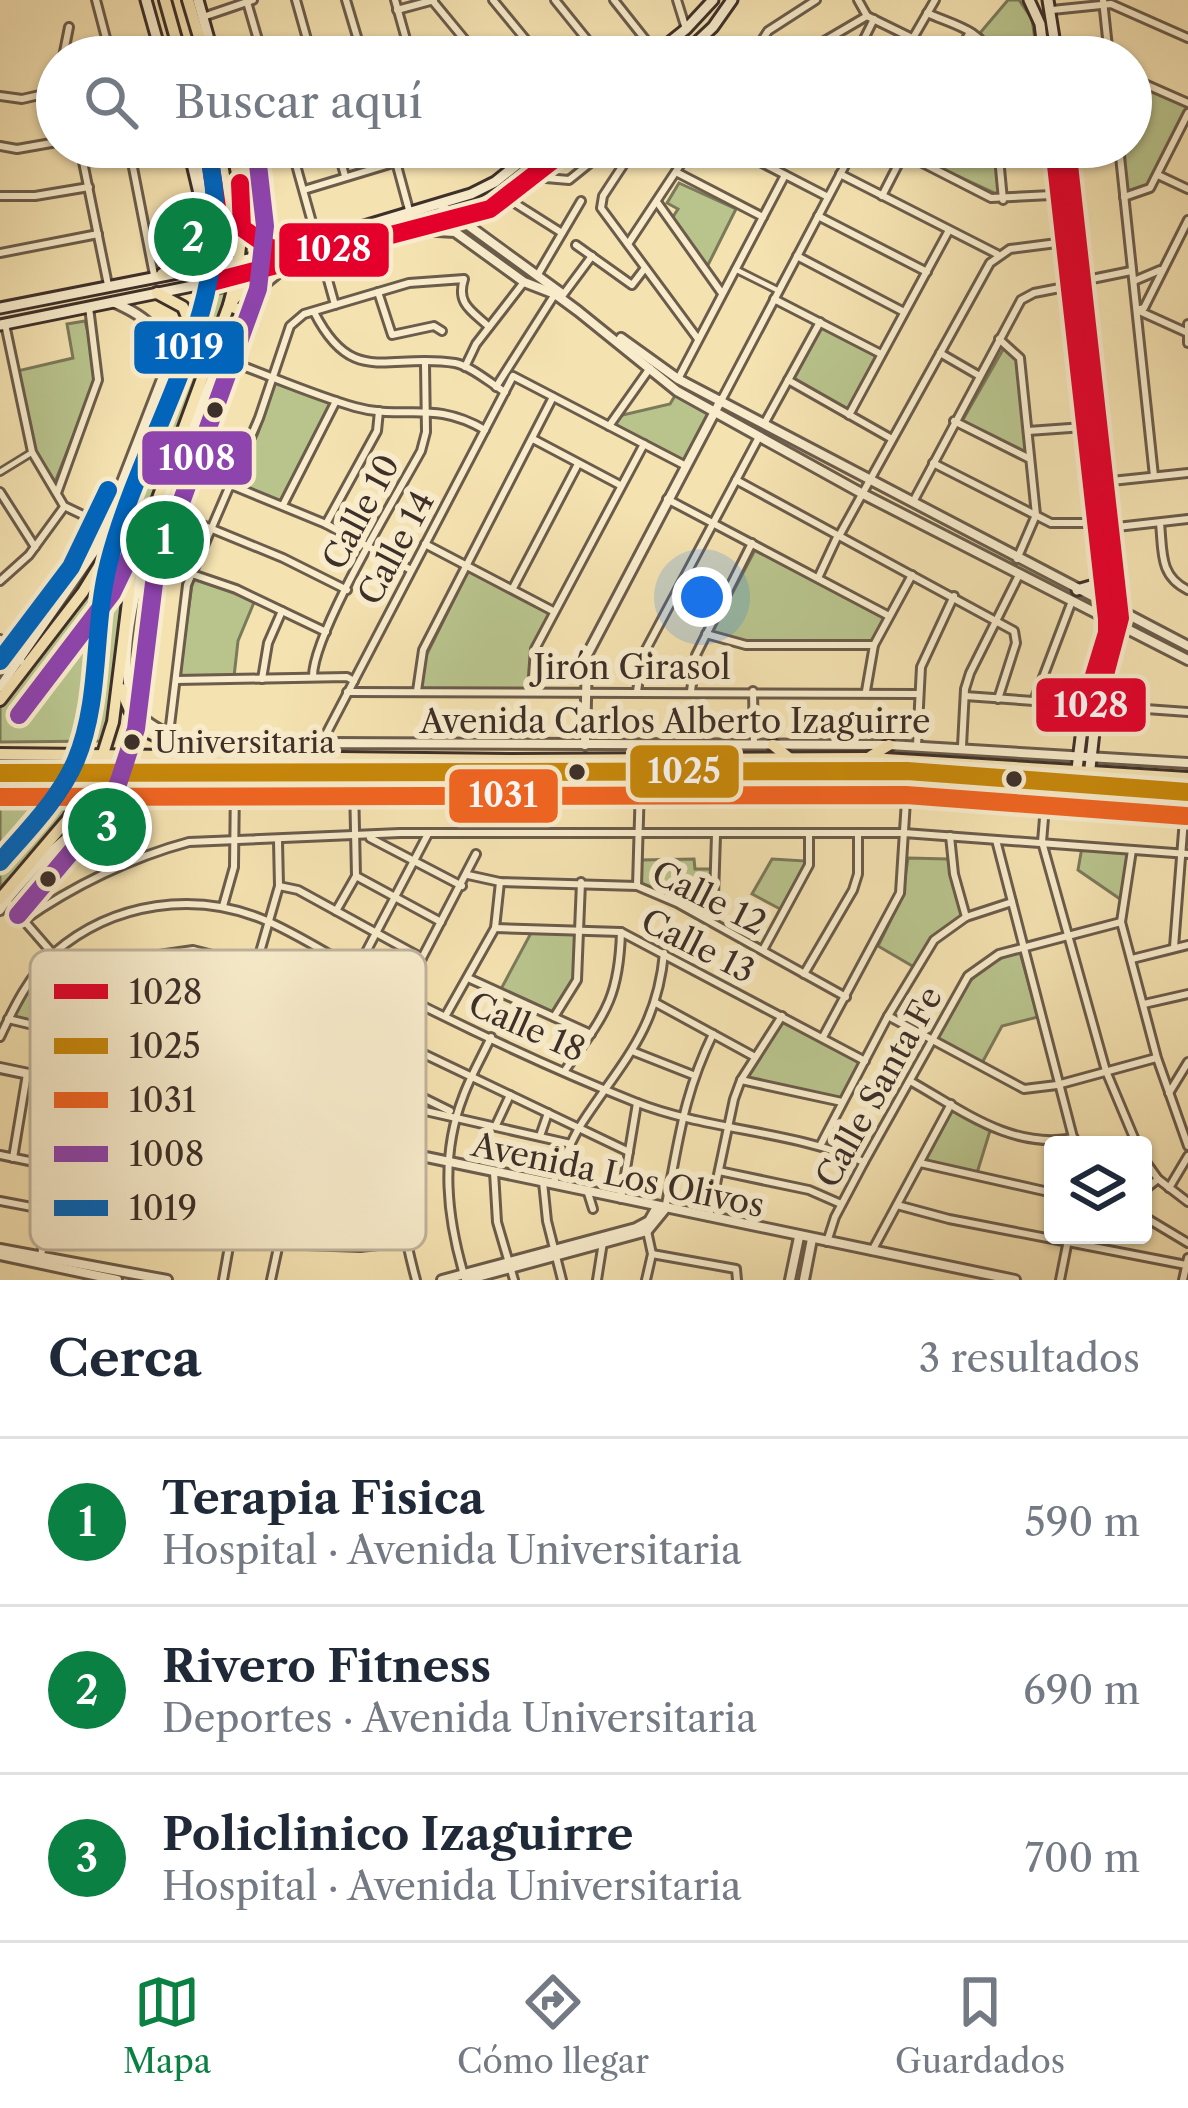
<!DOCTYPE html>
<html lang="es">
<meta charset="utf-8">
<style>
:root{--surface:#fff;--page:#f2f2f3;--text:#1f2937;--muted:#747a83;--line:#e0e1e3;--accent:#0b8043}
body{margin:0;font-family:"Libre Caslon Text",serif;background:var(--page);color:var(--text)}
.controls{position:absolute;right:36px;bottom:36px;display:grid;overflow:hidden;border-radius:12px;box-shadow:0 3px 9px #0004}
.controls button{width:108px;height:108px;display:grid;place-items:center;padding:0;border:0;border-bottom:3px solid var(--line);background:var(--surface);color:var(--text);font:60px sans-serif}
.you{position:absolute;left:702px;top:597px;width:42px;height:42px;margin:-30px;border:9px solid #fff;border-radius:50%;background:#1a73e8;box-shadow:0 0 0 18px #1a73e833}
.badge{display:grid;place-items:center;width:78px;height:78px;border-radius:50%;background:var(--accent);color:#fff;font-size:39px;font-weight:700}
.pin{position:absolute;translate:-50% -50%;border:6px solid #fff;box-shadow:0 3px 12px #0006}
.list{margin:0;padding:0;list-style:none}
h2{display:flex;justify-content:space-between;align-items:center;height:156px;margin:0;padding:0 48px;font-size:51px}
h2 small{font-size:39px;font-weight:400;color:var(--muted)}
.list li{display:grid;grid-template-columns:78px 1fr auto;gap:36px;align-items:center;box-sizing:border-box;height:168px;padding:0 48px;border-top:3px solid var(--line)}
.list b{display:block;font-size:45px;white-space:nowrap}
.list p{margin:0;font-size:39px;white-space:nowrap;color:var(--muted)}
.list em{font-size:39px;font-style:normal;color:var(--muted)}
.icon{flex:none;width:66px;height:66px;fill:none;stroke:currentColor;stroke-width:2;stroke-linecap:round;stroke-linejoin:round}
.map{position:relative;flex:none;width:1188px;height:1280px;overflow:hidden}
.search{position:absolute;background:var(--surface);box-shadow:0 3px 9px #0004;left:36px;right:36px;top:36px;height:132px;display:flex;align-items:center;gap:30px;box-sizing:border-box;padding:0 42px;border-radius:66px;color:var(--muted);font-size:45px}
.sheet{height:660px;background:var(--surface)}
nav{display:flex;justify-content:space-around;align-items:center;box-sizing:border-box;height:168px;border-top:3px solid var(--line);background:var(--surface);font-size:33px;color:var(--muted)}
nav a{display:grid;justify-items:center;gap:6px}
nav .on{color:var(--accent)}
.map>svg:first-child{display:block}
</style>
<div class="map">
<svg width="1188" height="1280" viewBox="0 0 1188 1280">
<rect width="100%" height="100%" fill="#f5e2b1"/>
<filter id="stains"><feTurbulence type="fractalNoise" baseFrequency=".00167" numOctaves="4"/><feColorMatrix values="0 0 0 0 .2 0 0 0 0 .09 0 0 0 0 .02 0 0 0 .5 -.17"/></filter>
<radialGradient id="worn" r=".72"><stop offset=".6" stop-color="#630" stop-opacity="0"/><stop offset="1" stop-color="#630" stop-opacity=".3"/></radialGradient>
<g fill="#b9c48d" stroke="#7b7a5b" stroke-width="3">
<path d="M1008,0H1019L1032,19L1036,46L994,49L980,33Z"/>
<path d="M1131,81L1188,106L1149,187L1130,194L1126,192L1121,147H1131Z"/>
<path d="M911,147H995L999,195L908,153Z"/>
<path d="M679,183L736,209L707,267L671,220L678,209L667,203Z"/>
<path d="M230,292L137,541L104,741L0,742V706L84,598L212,295Z"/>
<path d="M85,321L94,354L95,381L55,482L35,451L17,371L73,358L67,324Z"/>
<path d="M821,326L879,355L849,411L793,380Z"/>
<path d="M1005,346L1013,351L1019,362L1028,452L1024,454L961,423Z"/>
<path d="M275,381L334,403L282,502L234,484L258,433Z"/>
<path d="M676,394L709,414L683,462L611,424L614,417L670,404Z"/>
<path d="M755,550L884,618L872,642L735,641L712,632Z"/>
<path d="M468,571L551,611L531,653V686L527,689H421V666Z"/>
<path d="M193,577L255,600L238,641L234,677H179Z"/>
<path d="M87,785L69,814L0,888V786Z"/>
<path d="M1082,847L1129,852L1123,901L1078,870Z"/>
<path d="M908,858L948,859L962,916L930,942L914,967L878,946L902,897Z"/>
<path d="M694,859L695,869H714L713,891L704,915L639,884L640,860Z"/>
<path d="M772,859L806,861L782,910L752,894Z"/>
<path d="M531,933L578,934L574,983L554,1014L501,989Z"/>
<path d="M1020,952L1038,1017L1002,1026L982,1063L935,1039C960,995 968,966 1020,952Z"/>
<path d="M33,981L87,991L77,1032L12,1017Z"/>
<path d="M784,1020L861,1063L841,1100L747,1079Z"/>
<path d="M952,1108L990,1131L977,1173L924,1161Z"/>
</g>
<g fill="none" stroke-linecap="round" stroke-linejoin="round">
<g stroke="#6b5c4b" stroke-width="10">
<g id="pedestrian">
<path d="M735,269L779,291"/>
<path d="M0,472L31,453"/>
</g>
</g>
<g stroke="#6b5c4b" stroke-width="12">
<g id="minor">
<path d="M96,0L111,57"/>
<path d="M296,0L312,57"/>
<path d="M346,0L363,57"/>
<path d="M395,0L411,57"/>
<path d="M432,0L479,57"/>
<path d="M493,0L540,57"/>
<path d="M555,0L601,57"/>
<path d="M614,0L656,53"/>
<path d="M677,0L686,29"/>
<path d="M858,0L867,16"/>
<path d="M1103,0L1109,57"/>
<path d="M247,2L263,57"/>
<path d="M397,10L434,0"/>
<path d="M1052,10L1111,4L1188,38"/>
<path d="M927,13C951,24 984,30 990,57"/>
<path d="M203,17L253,0"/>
<path d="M63,57L69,27"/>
<path d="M751,57L768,31L816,0"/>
<path d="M805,57L809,50L867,16L912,38"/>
<path d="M855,57L874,19"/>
<path d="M902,57L935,0"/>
<path d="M956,57L970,32"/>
<path d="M1131,78L1188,103"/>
<path d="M0,96L22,99L57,91"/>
<path d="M0,146L17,149L57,142"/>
<path d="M80,147L108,285"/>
<path d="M129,147L154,275"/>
<path d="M291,147L335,305"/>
<path d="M337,147L345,176"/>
<path d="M389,147L393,163"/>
<path d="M635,147L603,196L601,208L698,339"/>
<path d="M731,147L828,197"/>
<path d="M998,147L1003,200"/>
<path d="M1119,147L1154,476"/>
<path d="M903,153L991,198L1072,194"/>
<path d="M396,162L409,210"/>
<path d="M676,172L763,217"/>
<path d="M840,174L997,254"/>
<path d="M1158,175L1188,189"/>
<path d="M534,177L569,180L610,147"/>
<path d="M304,190L446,147"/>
<path d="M0,196H35L89,187"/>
<path d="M882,196L907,147"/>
<path d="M1124,197L1150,188L1188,113"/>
<path d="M513,202L562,233"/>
<path d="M657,202L721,292"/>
<path d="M818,216L927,272"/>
<path d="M1188,220L1144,308L1137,310L1188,333"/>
<path d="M628,244L692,147"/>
<path d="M576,245L632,285L645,268"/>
<path d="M0,253L98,234"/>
<path d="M797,256L904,312"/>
<path d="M537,276L581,201"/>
<path d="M1082,281L1131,271"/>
<path d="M1134,281L1160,270"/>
<path d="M378,292L392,335L434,326L442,331"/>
<path d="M563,295L592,256"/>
<path d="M774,299L881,354"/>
<path d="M314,312C353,389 388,352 455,363C471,366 490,383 505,392"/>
<path d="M5,324L32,452L64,506L106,526"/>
<path d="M1188,324V343"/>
<path d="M999,339L1020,358L1036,515L1017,559"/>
<path d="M940,353L978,375"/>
<path d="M221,358C266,374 310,394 355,407C404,421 432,399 485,430"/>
<path d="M465,367L476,344L524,282"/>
<path d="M678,379L785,175"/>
<path d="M788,380L892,439"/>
<path d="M496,387L555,294"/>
<path d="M722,399L852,152L842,147"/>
<path d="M849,415L948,232"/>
<path d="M954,421L1030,459"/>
<path d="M764,424L820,322"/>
<path d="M609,426L650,368"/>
<path d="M1028,431L1084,427"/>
<path d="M533,439L620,485"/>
<path d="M933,463L1051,523H1095"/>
<path d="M736,480L1014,631L1016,643L998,699"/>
<path d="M1102,482L1188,473"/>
<path d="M231,485L326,524L411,570"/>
<path d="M0,492L35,547"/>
<path d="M57,493L98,380L89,307"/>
<path d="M667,499L889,616"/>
<path d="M913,502L1021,300L1034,293L1070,286"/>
<path d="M283,505L336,401"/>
<path d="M161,508L283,558L347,590"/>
<path d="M1160,523C1163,552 1159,576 1188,590"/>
<path d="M326,524L377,431L379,411"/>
<path d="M1108,528L1188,519"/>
<path d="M839,536L990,263L1010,249L1065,242"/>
<path d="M425,544L553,611"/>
<path d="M192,574L236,589L326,632"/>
<path d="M818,578L838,535"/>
<path d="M0,581L29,555L64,507"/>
<path d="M513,588L578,464"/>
<path d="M706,634L746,645H874"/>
<path d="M0,639L22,662"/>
<path d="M313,677C312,635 397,495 421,451L426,432L425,364"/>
<path d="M262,679L268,643L282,611"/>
<path d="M176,680L347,677L354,681"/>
<path d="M417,691L423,650L553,397"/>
<path d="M532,691L535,649L644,444"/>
<path d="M637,691L643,655L759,437"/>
<path d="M691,691L696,655L752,543"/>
<path d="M753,691L754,745"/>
<path d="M866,691L874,645L912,575"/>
<path d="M347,692L917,694"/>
<path d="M965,696L1188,712"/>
<path d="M1034,701L1072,601"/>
<path d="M169,734L187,585L259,418L290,326L304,314L409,283L464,279C456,304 472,311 489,327"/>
<path d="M322,742L513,376L686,466"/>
<path d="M917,745L921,667L954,596"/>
<path d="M962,746L965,689L970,673L1019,575"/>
<path d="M1046,794L1042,842L1106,1071L1137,1145"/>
<path d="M950,836L954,874L966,917"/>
<path d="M370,838L462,886"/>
<path d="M996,840L1075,1145"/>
<path d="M1132,850L1121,922L1157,1058L1188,1146"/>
<path d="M468,875L500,882L637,886L677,903L846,997"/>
<path d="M356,876L441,922"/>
<path d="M279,886L298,890L422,958"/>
<path d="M637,886L640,785"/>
<path d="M6,900L53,954L67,962L331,1009"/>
<path d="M223,906L234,867L235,783"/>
<path d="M336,911L356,876L354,785"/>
<path d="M705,918L714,897L716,835"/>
<path d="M23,921C71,887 132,857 189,842L400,833H904L1188,854"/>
<path d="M495,928L621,932L865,1061"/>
<path d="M1174,947L1185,806"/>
<path d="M763,950L809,865V833"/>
<path d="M1132,959L1188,945"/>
<path d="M256,966L279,886L278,841"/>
<path d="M114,970L138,958L193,950L256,966L382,1034L629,1152"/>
<path d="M356,971L428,834"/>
<path d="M804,974L853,890L858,874V833"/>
<path d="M468,978L591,1034"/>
<path d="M276,999V1126"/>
<path d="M656,1003L755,1057"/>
<path d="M1144,1004L1188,994"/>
<path d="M317,1007L318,1136"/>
<path d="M86,1010L188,1033"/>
<path d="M446,1015L495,928L500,882"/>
<path d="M888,1016L1024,1089L1057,1085L1156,1058"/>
<path d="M554,1017L577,980L581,882"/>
<path d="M8,1019L188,1062"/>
<path d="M0,1037C14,1007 29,976 54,953C113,902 196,890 267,921C314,942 357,973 403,996C478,1034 557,1071 635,1102C708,1131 791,1130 864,1162"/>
<path d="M823,1037L900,893L907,785"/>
<path d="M105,1040L112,1016"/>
<path d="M632,1051L693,1075"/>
<path d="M363,1068L450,1111"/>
<path d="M566,1069C604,1015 619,1000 621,932"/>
<path d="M741,1080L842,1102"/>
<path d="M910,1081C962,1110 1011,1150 1074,1138"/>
<path d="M1169,1093L1188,1062"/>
<path d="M350,1094L571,1144"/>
<path d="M496,1125L510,1095"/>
<path d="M63,1126L189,1152"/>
<path d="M540,1136L548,1113"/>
<path d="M329,1137L476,854"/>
<path d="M359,1144L355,1193L360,1247"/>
<path d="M820,1146L888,1016L934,940L966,917L1012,902"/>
<path d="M404,1154C397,1199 404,1236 416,1280"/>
<path d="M0,1155L189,1194"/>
<path d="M13,1158L27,1074"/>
<path d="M1143,1158L1158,1179L1188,1202"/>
<path d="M920,1163L1053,1193"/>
<path d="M719,1171L809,1190L841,1204"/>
<path d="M494,1172L497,1222L514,1280"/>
<path d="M543,1182L547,1221L562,1280"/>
<path d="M553,1184C562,1164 570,1142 582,1123C622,1062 657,1030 664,953"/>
<path d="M1169,1188L1188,1156"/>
<path d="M1143,1191L1158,1179"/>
<path d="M588,1193L593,1209"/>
<path d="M621,1199L637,1103"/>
<path d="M0,1201L231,1245"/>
<path d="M897,1205L949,1219L1186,1265"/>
<path d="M665,1209C679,1142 682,1098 713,1034"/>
<path d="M1143,1216L1188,1243"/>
<path d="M709,1217L734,1099L741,1080L782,1016"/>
<path d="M184,1237L189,1194L191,984"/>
<path d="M827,1242L835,1217L864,1162L968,976L999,954L1121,922"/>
<path d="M279,1244L360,1247L405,1242"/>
<path d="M872,1251L951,1104"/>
<path d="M652,1254L736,1269L737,1280"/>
<path d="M41,1256L69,1082"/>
<path d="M464,1275C447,1217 440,1156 463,1097C470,1077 482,1057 491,1037"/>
<path d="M223,1280L235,1213V1117"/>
<path d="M271,1280L284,1220L285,1129"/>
<path d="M597,1280L603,1242"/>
<path d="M646,1280L652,1254L647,1231"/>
<path d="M1060,1280L1069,1235"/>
<path d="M1183,1280L1188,1258"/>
</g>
</g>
<g stroke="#6b5c4b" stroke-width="14">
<g id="tertiary">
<path d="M439,204L561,293"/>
<path d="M420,230L455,232L524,282L555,294L578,311L677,391L863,494L1188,660"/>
<path d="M621,338L678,379L1188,646"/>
<path d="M0,687L96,549L164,374C171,334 146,316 113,302"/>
<path d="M181,741C166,732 145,725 136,709C94,631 204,401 236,320L251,295L284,268"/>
<path d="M585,745L587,655L721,400"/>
<path d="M194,746L321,743L889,745L1188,763"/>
<path d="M0,910C10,894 24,881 36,867C82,817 131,790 198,783L891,784L1188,806"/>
<path d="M0,1068L1015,1280"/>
<path d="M0,1249L167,1280"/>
<path d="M0,1255L117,1280"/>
<path d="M442,1280L636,1228L649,1221L657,1207"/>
<path d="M466,1280L647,1231L665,1209"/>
<path d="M790,1280L799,1237"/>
<path d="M804,1280L812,1239"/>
</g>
</g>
<g stroke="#3d2f29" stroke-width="15">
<g id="secondary">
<path d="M146,0L162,57"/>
<path d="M198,0L214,57"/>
<path d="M1029,0L1040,24L1044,57"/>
<path d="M1048,0L1057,57"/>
<path d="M651,57L686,29L713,0"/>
<path d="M681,57L713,27L732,0"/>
<path d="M239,147L265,247"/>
<path d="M1054,147L1108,628L1085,705L1076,777"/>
<path d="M1067,147L1120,618L1119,631L1097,705L1089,777"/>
<path d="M169,265L196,247L207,227L188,147"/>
<path d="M0,308L264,256L471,194L495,182L539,147"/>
<path d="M0,325L242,276L490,209L570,147"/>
<path d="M1077,590L1094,585L1101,574"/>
</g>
</g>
<g stroke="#3d2f29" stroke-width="16">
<g id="primary">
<path d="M165,0L181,57"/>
<path d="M188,0L205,57"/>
<path d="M242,228L265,247L281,250"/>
<path d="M162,274L197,257L218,223"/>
<path d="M157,293L183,307L193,331"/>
<path d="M241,311L229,305L248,283L275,267"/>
<path d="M122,689C138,745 163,734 205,753"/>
<path d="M0,700L83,592L107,553L203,313C222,255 223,206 208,147"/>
<path d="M773,745L789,758"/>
<path d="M0,754L512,760L869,758L1188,778"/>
<path d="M304,755L321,743"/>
<path d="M871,756L889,745"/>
<path d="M872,772L891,784"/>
<path d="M0,773L907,771L1188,792"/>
<path d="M71,818L102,800L170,776"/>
<path d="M0,899L68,819L97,773L113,722L132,569L229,305C244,251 246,201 231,147"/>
</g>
</g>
<use href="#pedestrian" stroke="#f8eccc" stroke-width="4.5"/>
<use href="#minor" stroke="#f8eccc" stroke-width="6"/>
<use href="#tertiary" stroke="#f8eccc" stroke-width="8"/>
<use href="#secondary" stroke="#f8eccc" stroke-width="9"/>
<use href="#primary" stroke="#f5e2b1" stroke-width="10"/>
<g stroke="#f8eccc" stroke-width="27">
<g id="bus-1">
<path d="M208,147L218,214L212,282L490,209L570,147"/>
<path d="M1054,147L1107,619V633L1085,705H1097L1120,618L1067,147"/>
<path d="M240,183L242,228L272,249L309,243"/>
</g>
</g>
<g stroke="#f8eccc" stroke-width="27">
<path id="bus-2" d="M0,773L907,771L1188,792"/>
</g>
<g stroke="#f8eccc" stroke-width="27">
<path id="bus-3" d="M0,797L906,795L1186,816"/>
</g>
<g stroke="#f8eccc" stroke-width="27">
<g id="bus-4">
<path d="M19,715L112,593L152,510"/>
<path d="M18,915L88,832L118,784L136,729L155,575L258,289L265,226L256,147"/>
</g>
</g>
<g stroke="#f8eccc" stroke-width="27">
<g id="bus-5">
<path d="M0,661L71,567L108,490"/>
<path d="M0,862C27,831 60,798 76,760C102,697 92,627 109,562C144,426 243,299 208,153"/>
</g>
</g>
<use href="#bus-1" stroke="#e4002b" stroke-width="18"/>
<use href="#bus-2" stroke="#c8880a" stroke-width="18"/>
<use href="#bus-3" stroke="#f26522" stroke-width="18"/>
<use href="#bus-4" stroke="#8e44ad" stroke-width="18"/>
<use href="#bus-5" stroke="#0065bd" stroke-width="18"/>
</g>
<g fill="#3d2f29" stroke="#f8eccc" stroke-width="4.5">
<circle cx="215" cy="410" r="10"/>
<circle cx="132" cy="742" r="10"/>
<circle cx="577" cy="772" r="10"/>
<circle cx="1014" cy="779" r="10"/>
<circle cx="48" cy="879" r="10"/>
</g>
<g text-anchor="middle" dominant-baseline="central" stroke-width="12" stroke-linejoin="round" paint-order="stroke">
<g font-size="30" fill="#3d2f29" stroke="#f8eccc" text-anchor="start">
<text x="154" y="742">Universitaria</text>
</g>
<g font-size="33" fill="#3d2f29" stroke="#f8eccc">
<text transform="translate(361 512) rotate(-62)">Calle 10</text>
<text transform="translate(396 548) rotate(-62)">Calle 14</text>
<text x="632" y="667">Jirón Girasol</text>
<text x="675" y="721">Avenida Carlos Alberto Izaguirre</text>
<text transform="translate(709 898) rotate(27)">Calle 12</text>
<text transform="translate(698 946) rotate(27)">Calle 13</text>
<text transform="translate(527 1027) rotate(24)">Calle 18</text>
<text transform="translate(879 1087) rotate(-61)">Calle Santa Fe</text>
<text transform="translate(618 1175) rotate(12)">Avenida Los Olivos</text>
</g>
</g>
<rect x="30" y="950" width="396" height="300" rx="18" fill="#f8eccc" stroke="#c0b39b" stroke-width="3"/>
<rect x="54" y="984" width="54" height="15" fill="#e4002b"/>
<rect x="54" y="1038" width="54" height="16" fill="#c8880a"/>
<rect x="54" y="1092" width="54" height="16" fill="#f26522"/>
<rect x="54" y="1146" width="54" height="16" fill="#8e44ad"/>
<rect x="54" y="1200" width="54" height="16" fill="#0065bd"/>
<g font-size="33" fill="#3d2f29">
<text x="129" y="1004">1028</text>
<text x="129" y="1058">1025</text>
<text x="129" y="1112">1031</text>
<text x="129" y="1166">1008</text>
<text x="129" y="1220">1019</text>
</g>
<g stroke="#f8eccc" stroke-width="4.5">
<rect x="277" y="221" width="114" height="58" rx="12" fill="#e4002b"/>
<rect x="132" y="319" width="114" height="57" rx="12" fill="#0065bd"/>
<rect x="140" y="429" width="114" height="58" rx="12" fill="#8e44ad"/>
<rect x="1034" y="676" width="114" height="58" rx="12" fill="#e4002b"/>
<rect x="628" y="743" width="113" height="57" rx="12" fill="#c8880a"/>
<rect x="447" y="767" width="113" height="58" rx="12" fill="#f26522"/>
</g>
<g font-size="33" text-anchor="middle" font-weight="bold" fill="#fff">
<text x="334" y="261">1028</text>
<text x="189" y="359">1019</text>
<text x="197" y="470">1008</text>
<text x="1091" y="717">1028</text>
<text x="684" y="783">1025</text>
<text x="503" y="807">1031</text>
</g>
<rect width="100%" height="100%" filter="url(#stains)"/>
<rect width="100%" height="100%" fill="url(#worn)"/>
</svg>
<div class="controls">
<button><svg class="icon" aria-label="layers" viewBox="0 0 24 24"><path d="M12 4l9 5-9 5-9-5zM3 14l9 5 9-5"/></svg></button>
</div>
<div class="you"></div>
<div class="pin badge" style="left:165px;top:540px">1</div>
<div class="pin badge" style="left:193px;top:237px">2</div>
<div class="pin badge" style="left:107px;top:827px">3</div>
<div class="search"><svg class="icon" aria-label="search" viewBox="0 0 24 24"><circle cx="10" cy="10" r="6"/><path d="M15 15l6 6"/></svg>Buscar aquí</div>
</div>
<section class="sheet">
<h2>Cerca<small>3 resultados</small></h2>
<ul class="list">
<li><span class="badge">1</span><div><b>Terapia Fisica</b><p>Hospital · Avenida Universitaria</p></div><em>590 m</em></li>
<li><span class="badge">2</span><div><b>Rivero Fitness</b><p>Deportes · Avenida Universitaria</p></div><em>690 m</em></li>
<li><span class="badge">3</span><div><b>Policlinico Izaguirre</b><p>Hospital · Avenida Universitaria</p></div><em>700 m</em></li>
</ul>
</section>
<nav>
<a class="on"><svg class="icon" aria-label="map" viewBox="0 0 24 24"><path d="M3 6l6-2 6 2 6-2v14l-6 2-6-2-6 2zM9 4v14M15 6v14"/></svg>Mapa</a>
<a><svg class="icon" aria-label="directions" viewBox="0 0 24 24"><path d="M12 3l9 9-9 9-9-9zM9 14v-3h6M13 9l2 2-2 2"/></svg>Cómo llegar</a>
<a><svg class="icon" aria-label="saved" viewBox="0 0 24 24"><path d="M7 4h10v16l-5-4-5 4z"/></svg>Guardados</a>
</nav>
